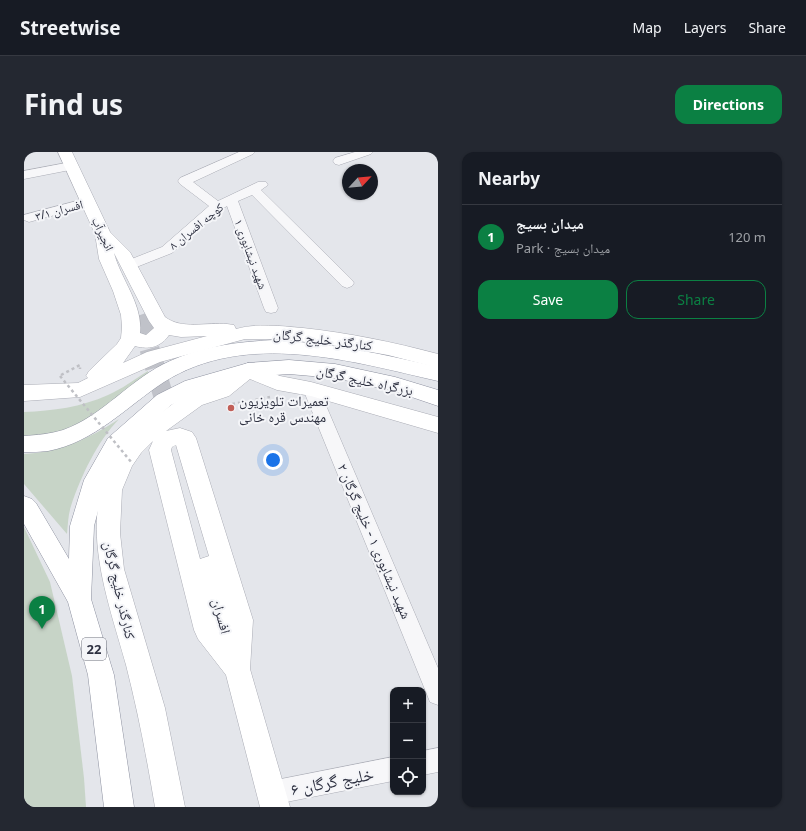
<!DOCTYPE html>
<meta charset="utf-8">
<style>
:root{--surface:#171b24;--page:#242831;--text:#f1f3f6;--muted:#9ea1a6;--line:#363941;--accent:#0b8043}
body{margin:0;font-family:"Noto Sans","Noto Naskh Arabic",sans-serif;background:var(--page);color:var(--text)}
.controls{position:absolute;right:12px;bottom:12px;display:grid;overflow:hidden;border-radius:8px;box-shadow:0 1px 3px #0004}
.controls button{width:36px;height:36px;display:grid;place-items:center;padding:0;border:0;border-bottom:1px solid var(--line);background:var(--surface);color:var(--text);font:20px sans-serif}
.compass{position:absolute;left:318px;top:12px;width:36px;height:36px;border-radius:50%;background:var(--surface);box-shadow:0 1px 3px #0004;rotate:64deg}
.you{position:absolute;left:249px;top:308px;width:14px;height:14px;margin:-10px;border:3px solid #fff;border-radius:50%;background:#1a73e8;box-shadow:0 0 0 6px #1a73e833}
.badge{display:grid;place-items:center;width:26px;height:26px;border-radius:50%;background:var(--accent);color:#fff;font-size:13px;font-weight:700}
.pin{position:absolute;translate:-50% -33px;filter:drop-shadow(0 1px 2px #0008)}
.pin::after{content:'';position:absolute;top:21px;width:14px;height:12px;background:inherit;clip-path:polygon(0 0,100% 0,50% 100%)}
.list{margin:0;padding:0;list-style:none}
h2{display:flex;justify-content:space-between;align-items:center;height:52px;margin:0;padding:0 16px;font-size:17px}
h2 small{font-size:13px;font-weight:400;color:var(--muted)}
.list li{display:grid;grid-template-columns:26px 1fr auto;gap:12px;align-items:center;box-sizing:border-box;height:64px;padding:0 16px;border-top:1px solid var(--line)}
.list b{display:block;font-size:15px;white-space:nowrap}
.list p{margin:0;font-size:13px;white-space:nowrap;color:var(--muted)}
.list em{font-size:13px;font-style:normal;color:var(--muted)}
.actions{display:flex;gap:8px;padding:12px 16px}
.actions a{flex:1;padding:9px 0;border:1px solid var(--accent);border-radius:12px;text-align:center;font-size:14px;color:var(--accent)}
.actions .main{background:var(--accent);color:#fff}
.icon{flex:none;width:22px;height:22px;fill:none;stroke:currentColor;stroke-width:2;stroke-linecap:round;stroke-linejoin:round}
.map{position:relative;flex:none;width:414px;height:655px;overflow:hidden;border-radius:12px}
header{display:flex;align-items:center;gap:24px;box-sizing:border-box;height:56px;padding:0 20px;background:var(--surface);border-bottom:1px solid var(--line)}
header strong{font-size:19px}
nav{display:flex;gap:22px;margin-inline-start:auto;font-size:14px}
.intro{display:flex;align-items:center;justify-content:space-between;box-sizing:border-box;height:96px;padding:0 24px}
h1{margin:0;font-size:28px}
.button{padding:10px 18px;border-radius:12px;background:var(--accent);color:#fff;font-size:14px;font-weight:700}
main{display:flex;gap:24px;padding:0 24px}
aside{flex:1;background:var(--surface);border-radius:12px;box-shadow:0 1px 3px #0004}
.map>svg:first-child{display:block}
</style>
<header>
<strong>Streetwise</strong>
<nav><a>Map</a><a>Layers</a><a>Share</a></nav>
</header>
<div class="intro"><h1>Find us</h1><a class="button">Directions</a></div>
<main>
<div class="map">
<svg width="414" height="655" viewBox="0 0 414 655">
<rect width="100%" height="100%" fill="#e4e6eb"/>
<g fill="#c7d4c7">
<path d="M124,219V222L57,272L28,282L0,285V260C29,259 57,255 84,243C98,237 111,227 124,219Z"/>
<path d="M95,267C73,290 57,324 47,354C44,363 44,373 43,382L0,332V302C37,300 64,287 95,267Z"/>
<path d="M0,375L26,430L48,524L60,626L62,655H0Z"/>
</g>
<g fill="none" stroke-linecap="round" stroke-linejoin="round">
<path stroke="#c0c2c9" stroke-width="16" stroke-dasharray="16 8" stroke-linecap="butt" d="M116,163L118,169"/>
<path stroke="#c0c2c9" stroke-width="20" stroke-dasharray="20 10" stroke-linecap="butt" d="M117,168L147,270"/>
<g stroke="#aaacb5" stroke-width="1">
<g id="street">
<path d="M215,0H231L229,2L169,30L194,49L234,30H242L244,33L237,38L328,128L330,131L328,134L323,136L318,134L228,43L214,49L254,156L252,160L247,161L242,160L240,156L203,54L198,57L148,101L110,116L105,117L100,116L98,113L100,110L138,95L185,54L156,32L154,29L156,26Z"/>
<path d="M331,0H349L347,2L315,13L311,12L309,9L311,6Z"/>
<path d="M47,10L51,11L53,14L51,17L0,27V19Z"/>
<path d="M64,46L68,47L70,50L68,53L5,70L0,68V63Z"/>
<path d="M287,231L293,233L295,237L414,516V553L406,550L279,237L281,233Z"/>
<path d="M414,596V620L399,623V599Z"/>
<path d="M369,605V629L247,653L239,649L235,641L239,633L247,629Z"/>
</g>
</g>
<g stroke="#aaacb5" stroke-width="1">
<g id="secondary">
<path d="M34,0H48L86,80L106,100L141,165C158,178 183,170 203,172L210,173L212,177C233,171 256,174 279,176C325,181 369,190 414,202V216L364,203L313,194L258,187H221L136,210L56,245L0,249V233L54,231L64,226L62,224L65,219L93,192L97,186L98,175L97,163L89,139L75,107L71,82ZM90,101L125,169L130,176L122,183L116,181C119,152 97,128 90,101ZM145,183L157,185L183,184L123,200L99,211L111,194C125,198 137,195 145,183Z"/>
<path d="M224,211L256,224L287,230L414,265V281L287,244L253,238L226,227L205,244L178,253L142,279L156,276L168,280L172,286L229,468L226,517L266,655H236L202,523L174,487L170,478L125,298L129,289L117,301L108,314L98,338L96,381L100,417L141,556L161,655H131C123,607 114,560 102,513C82,441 48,356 101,290C108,281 119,274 129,267C140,259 151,249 163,243C172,239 181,238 189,234C202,229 210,215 224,211ZM152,293L185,404L176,407L147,298L148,295Z"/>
</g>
</g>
<g stroke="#8d91a0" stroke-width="1">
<g id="highway">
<path d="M250,188C306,191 359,202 414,215V229C327,209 222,178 140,230C102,255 71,290 24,299C16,300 8,300 0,300V284C13,283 26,282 39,278C79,264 107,226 146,209C179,194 214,190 250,188Z"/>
<path d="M265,208L311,212L371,225L414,238V254L370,239L311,226L265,222L224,225L174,240L147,253L98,298L82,329L70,374L67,447L90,523L110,655H80L64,523L44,450L0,372V344L8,347L12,351L45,407L46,374L60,328L84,286L133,243L161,229L224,211Z"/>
</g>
</g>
<g stroke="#bfc0c5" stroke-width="2.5" stroke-dasharray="3 3" stroke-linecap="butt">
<path d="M37,223L56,213V217"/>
<path d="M208,252L246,245"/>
</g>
<use href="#street" fill="#f7f7f9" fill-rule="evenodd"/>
<use href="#secondary" fill="#fff" fill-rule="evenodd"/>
<use href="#highway" fill="#fff" fill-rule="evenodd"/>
<path stroke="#bfc0c5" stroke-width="2.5" stroke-dasharray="3 3" stroke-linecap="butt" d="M36,224L108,311"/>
</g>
<circle fill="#c15f58" stroke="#f4f5f8" stroke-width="1.5" cx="207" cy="256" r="4"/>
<g text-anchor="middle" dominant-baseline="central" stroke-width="4" stroke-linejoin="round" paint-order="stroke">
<g font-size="12" fill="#2e3141" stroke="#f4f5f8">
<text transform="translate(35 58) rotate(-15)">افسران ۳/۱</text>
<text transform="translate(172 74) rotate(-39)">کوچه افسران ۸</text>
<text transform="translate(79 82) rotate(65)">انجیرآب</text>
<text transform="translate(227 102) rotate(70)">شهید نیشابوری ۱</text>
</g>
<rect fill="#f4f5f8" stroke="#696c78" stroke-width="1" x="58" y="486" width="24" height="22" rx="3"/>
<g font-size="13" font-weight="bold" fill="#2e3141">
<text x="70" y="497">22</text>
</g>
<g font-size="14" fill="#2e3141" stroke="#f4f5f8">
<text transform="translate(299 187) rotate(7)">کنارگذر خلیج گرگان</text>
<text transform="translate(341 228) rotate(12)">بزرگراه خلیج گرگان</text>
<text transform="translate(351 389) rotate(67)">شهید نیشابوری ۱ - خلیج گرگان ۲</text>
<text transform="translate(96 438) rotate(77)">کنارگذر خلیج گرگان</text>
<text transform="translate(198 464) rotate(75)">افسران</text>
</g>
<g font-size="14" fill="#2e3141" stroke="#f4f5f8" text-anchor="start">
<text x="215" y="248">تعمیرات تلویزیون<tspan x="215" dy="16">مهندس قره خانی</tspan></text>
</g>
<g font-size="17" fill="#2e3141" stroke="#f4f5f8">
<text transform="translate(308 629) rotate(-11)">خلیج گرگان ۶</text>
</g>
</g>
</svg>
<div class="controls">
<button>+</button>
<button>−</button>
<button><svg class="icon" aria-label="locate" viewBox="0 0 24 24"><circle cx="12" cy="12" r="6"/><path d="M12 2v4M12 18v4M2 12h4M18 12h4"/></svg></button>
</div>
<svg class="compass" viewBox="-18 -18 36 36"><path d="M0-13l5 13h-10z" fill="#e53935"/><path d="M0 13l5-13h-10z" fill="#9ea1a6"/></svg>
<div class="you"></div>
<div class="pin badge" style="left:18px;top:477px">1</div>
</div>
<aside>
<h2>Nearby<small></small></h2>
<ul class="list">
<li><span class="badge">1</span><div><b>میدان بسیج</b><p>Park · میدان بسیج</p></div><em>120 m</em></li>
</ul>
<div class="actions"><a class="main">Save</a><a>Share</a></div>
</aside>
</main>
